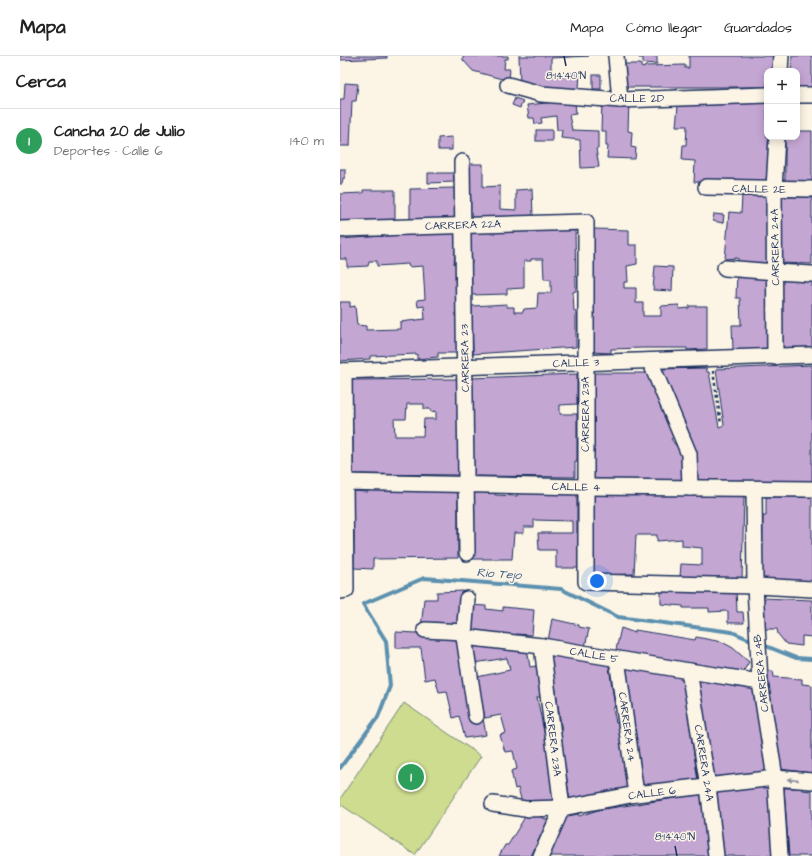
<!DOCTYPE html>
<html lang="es">
<meta charset="utf-8">
<style>
:root{--surface:#fff;--page:#f6f6f6;--text:#222;--muted:#767676;--line:#e0e0e0;--accent:#c8321e}
body{margin:0;font-family:"Architects Daughter",sans-serif;background:var(--page);color:var(--text)}
.controls{position:absolute;right:12px;top:12px;display:grid;overflow:hidden;border-radius:8px;box-shadow:0 2px 10px #0003}
.controls button{width:36px;height:36px;display:grid;place-items:center;padding:0;border:0;border-bottom:1px solid var(--line);background:var(--surface);color:var(--text);font:20px sans-serif}
.you{position:absolute;left:257px;top:525px;width:14px;height:14px;margin:-10px;border:3px solid #fff;border-radius:50%;background:#1a73e8;box-shadow:0 0 0 6px #1a73e833}
.badge{display:grid;place-items:center;width:26px;height:26px;border-radius:50%;background:var(--accent);color:#fff;font-size:13px;font-weight:700}
.pin{position:absolute;translate:-50% -50%;border:2px solid #fff;box-shadow:0 1px 4px #0006}
.list{margin:0;padding:0;list-style:none}
h2{display:flex;justify-content:space-between;align-items:center;height:52px;margin:0;padding:0 16px;font-size:17px}
h2 small{font-size:13px;font-weight:400;color:var(--muted)}
.list li{display:grid;grid-template-columns:26px 1fr auto;gap:12px;align-items:center;box-sizing:border-box;height:64px;padding:0 16px;border-top:1px solid var(--line)}
.list b{display:block;font-size:15px;white-space:nowrap}
.list p{margin:0;font-size:13px;white-space:nowrap;color:var(--muted)}
.list em{font-size:13px;font-style:normal;color:var(--muted)}
.map{position:relative;flex:none;width:472px;height:800px;overflow:hidden}
header{display:flex;align-items:center;gap:24px;box-sizing:border-box;height:56px;padding:0 20px;background:var(--surface);border-bottom:1px solid var(--line)}
header strong{font-size:19px}
nav{display:flex;gap:22px;margin-inline-start:auto;font-size:14px}
main{display:flex}
aside{flex:1;background:var(--surface)}
.map>svg:first-child{display:block}
</style>
<header>
<strong>Mapa</strong>
<nav><a>Mapa</a><a>Cómo llegar</a><a>Guardados</a></nav>
</header>
<main>
<aside>
<h2>Cerca<small></small></h2>
<ul class="list">
<li><span class="badge" style="background:#2e9e5b">1</span><div><b>Cancha 20 de Julio</b><p>Deportes · Calle 6</p></div><em>140 m</em></li>
</ul>
</aside>
<div class="map">
<svg width="472" height="800" viewBox="0 0 472 800">
<rect width="100%" height="100%" fill="#fcf5e5"/>
<filter id="ink" filterUnits="userSpaceOnUse"><feTurbulence type="fractalNoise" baseFrequency=".025" numOctaves="2"/><feDisplacementMap in="SourceGraphic" scale="8" xChannelSelector="R" yChannelSelector="G"/><feConvolveMatrix kernelMatrix="1 2 1 2 8 2 1 2 1" color-interpolation-filters="sRGB"/></filter>
<g filter="url(#ink)">
<path fill="#cddc8f" stroke="#748676" d="M64,647L141,700L75,799L0,748V743Z"/>
<g fill="none" stroke-linecap="round" stroke-linejoin="round">
<g stroke="#5b90af" stroke-width="4">
<path d="M421,588L456,602L472,603"/>
<path d="M0,712L38,661L50,630L46,585L23,548L84,522L221,533L278,561L392,576L415,586"/>
</g>
</g>
<g fill="#c4a6d3" stroke="#1b2f5e" fill-rule="evenodd">
<path d="M0,0H47V2L0,4Z"/>
<path d="M123,0H168V3H165L164,13H170L169,25L133,15L123,4Z"/>
<path d="M179,0H249L211,2V19L240,16L239,33L197,34L180,28Z"/>
<path d="M299,0H317V8L303,7V2H299Z"/>
<path d="M349,0H434L432,15H427V31H276L283,8H301V11L304,12L305,10L345,9V12H349Z"/>
<path d="M452,0H472V33L457,34V15H451Z"/>
<rect x="253" y="19" width="8" height="14"/>
<path d="M5,27L18,28L16,45H12L10,90H0V43H4Z"/>
<path d="M175,42L183,45L180,52L172,49Z"/>
<path d="M235,44L236,58L229,59L232,74L258,75V93H256L259,111L241,112L240,84L221,82L222,74H217L216,60L201,62L202,67L195,68L194,62H189L187,49Z"/>
<path d="M262,44H289L288,75L292,76L291,91L296,92L295,103L267,102L268,90H266V75H261Z"/>
<path d="M427,47V81H430L426,126H354L355,105L342,104L343,89H346L347,70H336L338,50Z"/>
<rect x="196" y="74" width="16" height="11"/>
<path d="M457,75H472V125L445,126V81H457Z"/>
<path d="M112,81V94H98V82Z"/>
<path d="M123,108H143V131L160,130V153L176,154V134L192,133L193,160L124,162Z"/>
<path d="M0,113H5V122H3L2,128H0Z"/>
<path d="M88,117H113L114,126L88,127Z"/>
<path d="M115,132V163L70,164V133Z"/>
<path d="M23,134H55V167L0,169V138L23,137Z"/>
<path d="M429,139L428,208L398,206V202L385,203L389,156L401,157L402,140Z"/>
<path d="M441,141H472V208L440,207Z"/>
<path d="M374,158L384,159L383,167L373,165Z"/>
<path d="M235,171L236,235L233,236L234,255H236V291L133,298L132,250L167,248V251H174V256H183L184,253L197,252L198,237H211V223H204L203,203H191V205H184V232L167,233V238L131,239L129,208H132L130,176Z"/>
<path d="M254,173L289,174V189H297V208L287,210L288,226H284V232H296V247H303V260H321V250L339,249V253L349,252V250H367V293L347,294V292H302L271,293V297L252,296Z"/>
<path d="M116,175L117,194H115L114,208H117L118,297H98V301L77,303V298L30,300V303L0,305V246H10V251L15,250L17,269L26,270V274L60,273V266L85,263L84,250L78,251L77,244L85,243L83,210L69,211L68,208L37,210V205H29L28,210L7,211V203H0V183Z"/>
<path d="M315,210L333,211L332,235L313,234Z"/>
<path d="M427,215V294H393L392,269H401L400,242H396L397,216Z"/>
<path d="M441,215L472,217V291L440,292Z"/>
<path d="M472,309V425L354,424L319,313L366,312L367,316H369L379,371L384,369L376,313Z"/>
<path d="M251,317H308L335,382L331,383L345,401L346,424L253,423Z"/>
<path d="M237,318V348L220,349V358H237V406H235V421L132,420V322Z"/>
<path d="M118,323V419L13,418V375H11L12,324ZM67,348H84V353H90L91,356L96,355V363H84L83,380H55L54,363H66Z"/>
<path d="M28,434L118,435V502L33,503V513L14,512V473H11L13,435L28,436Z"/>
<path d="M134,436L155,437V439L177,440L178,437H237V477H239L238,512H216V494H199L198,477H232V465L194,464V471H184V477H174L172,503H131Z"/>
<path d="M253,438L404,439L402,524L340,521L341,508L362,509V492L342,490V483L317,485V479H296L294,518L252,519Z"/>
<path d="M426,441H472V526L422,524L423,460H426Z"/>
<path d="M321,530L396,533L397,556H403L404,567H388V555L369,556V552H343V550L321,548Z"/>
<path d="M123,535L121,573L81,572L84,543H97V536Z"/>
<path d="M422,542L472,544V581L462,580V590L446,588L438,578L437,573H424Z"/>
<path d="M129,549L146,550V553L163,555V551L194,554L192,579L176,578V580L126,577Z"/>
<path d="M212,563L239,569V571L249,573L245,591L208,585Z"/>
<path d="M281,572L295,577V574L355,584L356,581L382,586L393,592L409,606L403,616L275,598Z"/>
<path d="M56,576L117,579L143,662L146,679L125,682L119,660L113,662L107,635L99,636L95,622L85,624L81,592H56Z"/>
<path d="M130,587L187,593L190,611L196,610L202,641H197L210,706L214,746L183,750L178,732L175,733L171,715L177,713L173,695L165,696L160,679L166,677L161,659L145,662L137,621L170,614L167,602L134,607Z"/>
<path d="M210,595L268,604L275,651L273,652L276,667H278L289,735L230,746L220,677L222,676Z"/>
<path d="M284,608L342,618L358,725L302,734Z"/>
<path d="M427,615H433L434,621L462,623V628L472,629V717L440,713Z"/>
<path d="M354,620L413,629L427,716L371,724Z"/>
<path d="M428,729L430,746L433,800H383L373,736Z"/>
<path d="M444,732H461L462,734L472,735V800H449Z"/>
<path d="M361,738L368,800H206L223,761L238,758L239,760L258,754Z"/>
<path d="M188,756L208,764L191,800H159L165,789H168Z"/>
</g>
<g fill="none" stroke-linecap="round" stroke-linejoin="round">
<g stroke="#1b2f5e" stroke-width="18">
<g id="street">
<path d="M276,0L280,44"/>
<path d="M440,15L441,0"/>
<path d="M168,29L201,38L280,44L427,39"/>
<path d="M457,39H472"/>
<path d="M122,106L127,497"/>
<path d="M366,131L472,133"/>
<path d="M0,173L246,166V526L415,530L472,533"/>
<path d="M385,212L435,216L472,218"/>
<path d="M435,301L434,133L437,81"/>
<path d="M310,305L349,398L350,432"/>
<path d="M0,315L472,299"/>
<path d="M0,426L245,431L472,433"/>
<path d="M414,433L415,530L420,626L435,722L440,800"/>
<path d="M0,535L6,534L4,315"/>
<path d="M127,543L124,581L202,590L349,615L420,626"/>
<path d="M85,574L124,576"/>
<path d="M124,581L136,660"/>
<path d="M277,603L296,738"/>
<path d="M349,615L368,730L376,800"/>
<path d="M153,748L185,753L222,752L296,738L435,722L472,725"/>
<path d="M201,800L222,752L202,590"/>
</g>
</g>
<path stroke="#1b2f5e" stroke-width="2.5" stroke-dasharray="3 3" stroke-linecap="butt" d="M373,315L381,368"/>
<use href="#street" stroke="#fcf5e5" stroke-width="15"/>
</g>
<defs><path id="oneway-solid" d="M-6-.8H1V-3.2L6.5 0L1 3.2V.8H-6Z"/></defs>
<use fill="#8c92a2" href="#oneway-solid" transform="translate(453 724) rotate(-175)"/>
</g>
<path fill="none" stroke="#1b2f5e" stroke-width="1.5" d="M224,0L226,10M335,790L337,800"/>
<g text-anchor="middle" dominant-baseline="central" stroke-width="3" stroke-linejoin="round" paint-order="stroke">
<g font-size="11" fill="#1b2f5e" stroke="#fcf5e5">
<text x="297" y="42">CALLE 2D</text>
<text transform="translate(419 133) rotate(1)">CALLE 2E</text>
<text transform="translate(123 169) rotate(-2)">CARRERA 22A</text>
<text transform="translate(435 191) rotate(-91)">CARRERA 24A</text>
<text transform="translate(125 302) rotate(-91)">CARRERA 23</text>
<text transform="translate(236 307) rotate(-2)">CALLE 3</text>
<text transform="translate(245 358) rotate(-90)">CARRERA 23A</text>
<text transform="translate(236 431) rotate(1)">CALLE 4</text>
<text transform="translate(254 599) rotate(10)">CALLE 5</text>
<text transform="translate(421 617) rotate(-96)">CARRERA 24B</text>
<text transform="translate(287 671) rotate(82)">CARRERA 24</text>
<text transform="translate(213 683) rotate(83)">CARRERA 23A</text>
<text transform="translate(364 707) rotate(81)">CARRERA 24A</text>
<text transform="translate(312 737) rotate(-7)">CALLE 6</text>
</g>
<g font-size="12" font-style="italic" fill="#365880" stroke="#fcf5e5">
<text transform="translate(159 518) rotate(4)">Rio Tejo</text>
</g>
</g>
<g font-size="10" text-anchor="middle" fill="#1b2f5e" stroke="#fcf5e5" stroke-width="3" stroke-linejoin="round" paint-order="stroke">
<text x="226" y="23">8°14'40"N</text>
<text x="335" y="784">8°14'40"N</text>
</g>
</svg>
<div class="controls">
<button>+</button>
<button>−</button>
</div>
<div class="you"></div>
<div class="pin badge" style="left:71px;top:721px;background:#2e9e5b">1</div>
</div>
</main>
